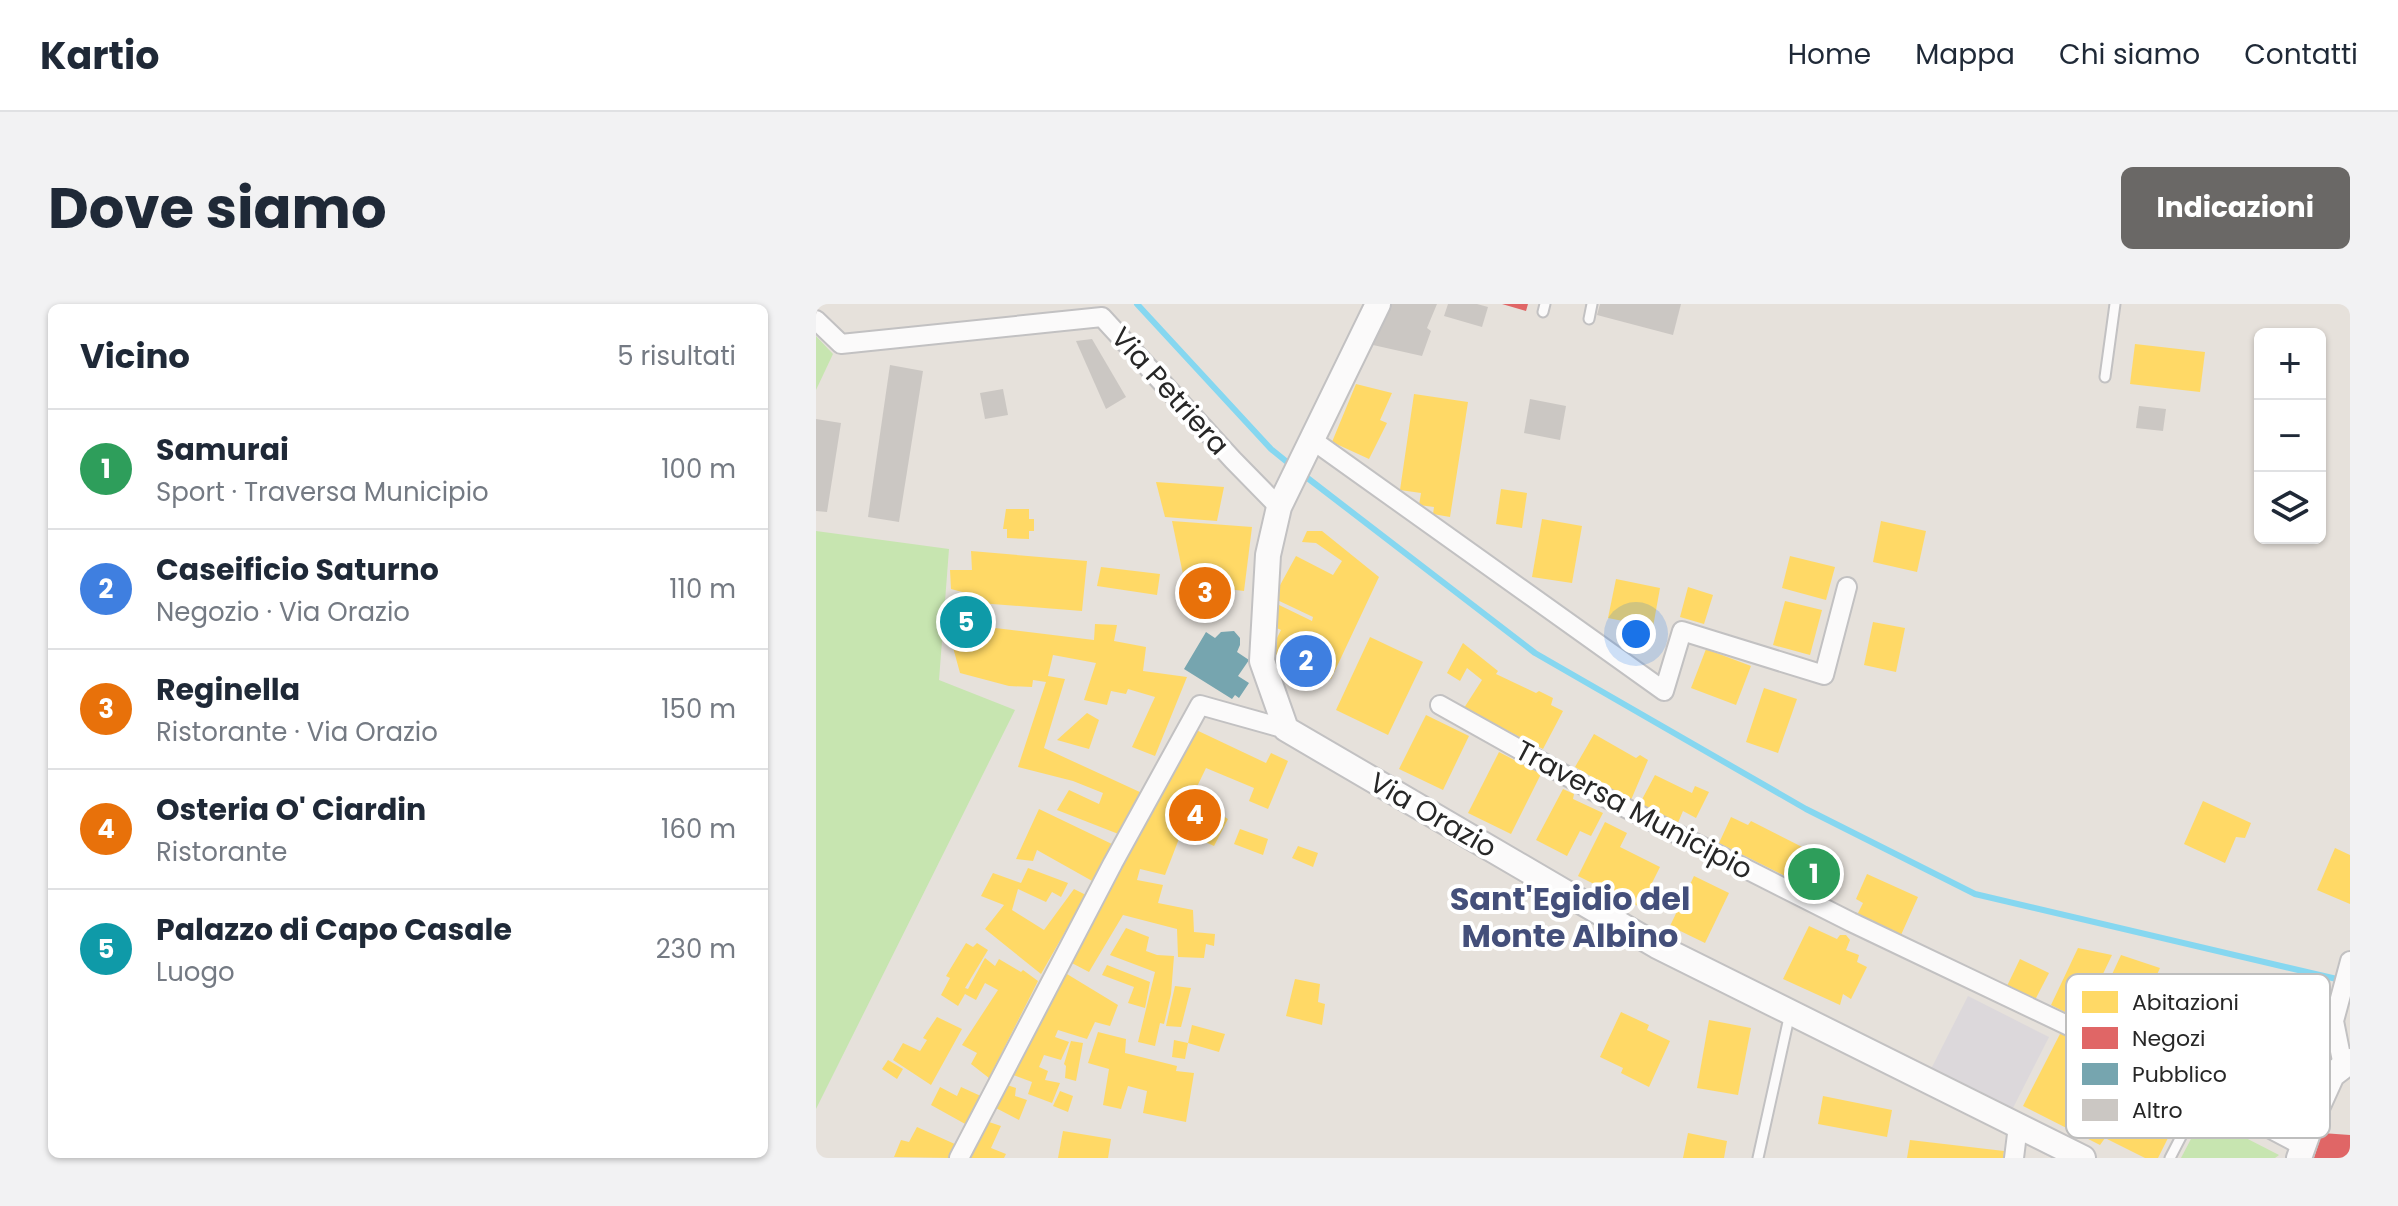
<!DOCTYPE html>
<html lang="it">
<meta charset="utf-8">
<style>
:root{--surface:#fff;--page:#f2f2f3;--text:#1f2937;--muted:#747a83;--line:#e0e1e3;--accent:#6a6866}
body{margin:0;font-family:Poppins,sans-serif;background:var(--page);color:var(--text)}
.controls{position:absolute;right:24px;top:24px;display:grid;overflow:hidden;border-radius:12px;box-shadow:0 2px 6px #0004}
.controls button{width:72px;height:72px;display:grid;place-items:center;padding:0;border:0;border-bottom:2px solid var(--line);background:var(--surface);color:var(--text);font:40px sans-serif}
.you{position:absolute;left:820px;top:330px;width:28px;height:28px;margin:-20px;border:6px solid #fff;border-radius:50%;background:#1a73e8;box-shadow:0 0 0 12px #1a73e833}
.badge{display:grid;place-items:center;width:52px;height:52px;border-radius:50%;background:var(--accent);color:#fff;font-size:26px;font-weight:700}
.pin{position:absolute;translate:-50% -50%;border:4px solid #fff;box-shadow:0 2px 8px #0006}
.list{margin:0;padding:0;list-style:none}
h2{display:flex;justify-content:space-between;align-items:center;height:104px;margin:0;padding:0 32px;font-size:34px}
h2 small{font-size:26px;font-weight:400;color:var(--muted)}
.list li{display:grid;grid-template-columns:52px 1fr auto;gap:24px;align-items:center;box-sizing:border-box;height:120px;padding:0 32px;border-top:2px solid var(--line)}
.list b{display:block;font-size:30px;white-space:nowrap}
.list p{margin:0;font-size:26px;white-space:nowrap;color:var(--muted)}
.list em{font-size:26px;font-style:normal;color:var(--muted)}
.icon{flex:none;width:44px;height:44px;fill:none;stroke:currentColor;stroke-width:2;stroke-linecap:round;stroke-linejoin:round}
.map{position:relative;flex:none;width:1534px;height:854px;overflow:hidden;border-radius:12px}
header{display:flex;align-items:center;gap:48px;box-sizing:border-box;height:112px;padding:0 40px;background:var(--surface);border-bottom:2px solid var(--line)}
header strong{font-size:38px}
nav{display:flex;gap:44px;margin-inline-start:auto;font-size:28px}
.intro{display:flex;align-items:center;justify-content:space-between;box-sizing:border-box;height:192px;padding:0 48px}
h1{margin:0;font-size:56px}
.button{padding:20px 36px;border-radius:12px;background:var(--accent);color:#fff;font-size:28px;font-weight:700}
main{display:flex;gap:48px;padding:0 48px}
aside{flex:1;background:var(--surface);border-radius:12px;box-shadow:0 2px 6px #0004}
.map>svg:first-child{display:block}
</style>
<header>
<strong>Kartio</strong>
<nav><a>Home</a><a>Mappa</a><a>Chi siamo</a><a>Contatti</a></nav>
</header>
<div class="intro"><h1>Dove siamo</h1><a class="button">Indicazioni</a></div>
<main>
<aside>
<h2>Vicino<small>5 risultati</small></h2>
<ul class="list">
<li><span class="badge" style="background:#2e9e5b">1</span><div><b>Samurai</b><p>Sport · Traversa Municipio</p></div><em>100 m</em></li>
<li><span class="badge" style="background:#3f7fe0">2</span><div><b>Caseificio Saturno</b><p>Negozio · Via Orazio</p></div><em>110 m</em></li>
<li><span class="badge" style="background:#e8710a">3</span><div><b>Reginella</b><p>Ristorante · Via Orazio</p></div><em>150 m</em></li>
<li><span class="badge" style="background:#e8710a">4</span><div><b>Osteria O' Ciardin</b><p>Ristorante</p></div><em>160 m</em></li>
<li><span class="badge" style="background:#0f9aa8">5</span><div><b>Palazzo di Capo Casale</b><p>Luogo</p></div><em>230 m</em></li>
</ul>
</aside>
<div class="map">
<svg width="1534" height="854" viewBox="0 0 1534 854">
<rect width="100%" height="100%" fill="#e6e1db"/>
<path fill="#dcd8db" d="M1152,692L1233,733L1196,806L1115,765Z"/>
<g fill="#c7e5b0">
<path d="M0,32L17,50L0,86Z"/>
<path d="M0,227L133,245L123,376L199,406L0,805Z"/>
<path d="M1387,812L1463,851L1459,854H1365Z"/>
</g>
<g fill="#ffd966">
<path d="M1319,40L1389,48L1384,88L1314,80Z"/>
<path d="M540,80L576,89L564,116L571,119L553,155L516,138Z"/>
<path d="M598,90L652,98L634,213L617,210L618,203L603,201L605,189L584,186Z"/>
<path d="M340,178L408,183L401,217L349,213Z"/>
<path d="M685,185L711,189L706,224L680,220Z"/>
<path d="M190,205H213V215H218V227H213V235L191,234V225H187Z"/>
<path d="M726,215L766,222L756,279L716,273Z"/>
<path d="M356,217L436,223L428,287L369,280Z"/>
<path d="M1065,217L1110,227L1101,268L1057,258Z"/>
<path d="M491,227H506L563,273L515,375L502,369L500,374L474,362L476,359L454,348L465,326L452,320L461,300L496,317L497,313L457,294L480,252L517,271L526,257L500,239L486,238Z"/>
<path d="M155,247L271,257L266,307L163,299L171,323L278,336L279,320L301,321L298,337L330,343L327,367L371,373L339,452L316,443L339,393L312,385L310,390L295,387L291,401L268,396L280,359L237,351L232,372L249,375L228,444L326,489L305,531L241,506L253,486L283,500L287,489L257,477L202,463L230,378L217,376L216,383L193,382L144,369L129,314L144,299L150,289L135,285L134,266H156Z"/>
<path d="M974,252L1019,263L1010,296L966,284Z"/>
<path d="M285,263L344,270L341,291L281,282Z"/>
<path d="M800,275L844,284L837,323L792,314Z"/>
<path d="M872,283L897,291L888,320L864,313Z"/>
<path d="M969,297L1006,306L994,351L957,341Z"/>
<path d="M1057,318L1089,324L1080,368L1048,361Z"/>
<path d="M554,333L607,358L572,431L520,406Z"/>
<path d="M647,339L682,367L680,370L720,389L723,387L737,394L735,401L747,407L727,445L648,404L666,376L651,364L644,377L631,369Z"/>
<path d="M890,345L935,362L920,401L875,384Z"/>
<path d="M948,384L981,395L962,449L930,438Z"/>
<path d="M271,409L283,416L273,445L241,436Z"/>
<path d="M610,411L653,432L627,486L583,465Z"/>
<path d="M376,424L450,459L455,449L472,457L452,505L433,497L438,484L390,464L376,493L412,515L398,542L366,527L349,571L324,565L321,576L347,581L342,599L377,606L378,628L399,630L398,642L390,640L388,654L362,653L361,625L307,611L273,668L252,657Z"/>
<path d="M778,430L820,454L824,451L832,456L815,496L759,463Z"/>
<path d="M683,448L725,470L695,530L652,509Z"/>
<path d="M839,471L876,489L879,482L893,488L880,514L867,507L861,521L823,501Z"/>
<path d="M747,485L758,490L757,495L787,509L775,532L764,527L751,552L720,536Z"/>
<path d="M1387,497L1435,519L1429,534L1420,533L1409,559L1368,540Z"/>
<path d="M223,505L298,541L278,578L221,546L217,557L200,555Z"/>
<path d="M915,513L932,521L935,517L996,548L981,578L903,539Z"/>
<path d="M789,518L811,529L804,543L844,563L824,603L762,572Z"/>
<path d="M424,525L452,535L447,551L418,540Z"/>
<path d="M482,542L502,549L497,563L476,554Z"/>
<path d="M1519,544L1534,551V600L1501,586Z"/>
<path d="M212,564L252,579L245,593L236,588L230,598L202,585L196,606L228,626L258,585L270,591L225,670L169,625L188,601L165,592L177,569L205,579Z"/>
<path d="M1051,570L1102,593L1085,631L1041,611L1047,599L1040,595Z"/>
<path d="M878,572L913,589L889,639L854,622Z"/>
<path d="M993,622L1021,635L1024,631H1030L1034,636L1030,646L1043,651L1041,658L1051,663L1035,695L1027,690L1024,701L967,675Z"/>
<path d="M310,624L333,633L330,647L341,651L358,652L355,690L348,720L344,719L339,742L322,738L339,668L294,651Z"/>
<path d="M150,639L157,643L161,639L172,646L149,684L152,685L169,654L179,662L183,655L205,668L207,666L222,677L173,774L155,760L161,749L146,741L182,686L169,679L160,696L149,690L142,702L125,691L134,674L130,672Z"/>
<path d="M1262,644L1296,651L1265,716L1235,701Z"/>
<path d="M1305,651L1344,664L1310,738L1273,720Z"/>
<path d="M1204,655L1233,669L1219,696L1191,682Z"/>
<path d="M291,661L334,678L329,704L312,699L318,683L286,671Z"/>
<path d="M246,667L302,701L294,722L279,718L271,735L242,726L239,733L253,738L245,756L228,751L223,763L232,767L229,776L244,779L236,799L212,790L216,778L192,769Z"/>
<path d="M479,675L504,680L502,698L509,700L506,721L470,712Z"/>
<path d="M359,682L375,684L365,723L350,722Z"/>
<path d="M805,708L833,721L831,726L854,737L833,783L805,769L807,764L784,753Z"/>
<path d="M121,713L146,725L115,781L77,756L87,739L104,747L111,736L107,734Z"/>
<path d="M893,716L935,724L922,791L881,784Z"/>
<path d="M376,721L409,730L403,748L372,739Z"/>
<path d="M282,728L310,735L309,749L361,762L360,767L378,769L370,818L327,809L331,787L312,782L305,805L287,801L293,765L272,759Z"/>
<path d="M1245,728L1322,768L1325,763L1375,788L1342,854H1329L1289,834L1284,841L1207,802Z"/>
<path d="M358,736L372,739L369,755L356,753Z"/>
<path d="M255,737L267,739L260,777L249,774L250,762L248,760Z"/>
<path d="M72,756L87,765L81,775L66,765Z"/>
<path d="M188,780L200,784L199,792L211,796L203,816L178,803Z"/>
<path d="M124,783L141,792L145,783L167,793L151,821L115,801Z"/>
<path d="M244,787L257,792L252,808L237,802Z"/>
<path d="M1007,792L1076,806L1071,833L1002,820Z"/>
<path d="M167,816L185,822L175,844L190,850L188,854H150Z"/>
<path d="M101,823L141,841L135,854L78,853L85,836L93,838Z"/>
<path d="M247,827L295,835L292,854H242Z"/>
<path d="M872,829L911,837L908,854H867Z"/>
<path d="M1094,836L1188,847L1187,854H1091Z"/>
</g>
<g fill="#e06666">
<path d="M686,0H712L710,7Z"/>
<path d="M369,280L395,284L394,296L374,294Z"/>
<path d="M1506,829L1534,831V854H1498Z"/>
</g>
<g fill="#76a5af">
<path d="M418,327L424,334V341L421,348L433,356L422,372L433,379L423,394L419,391L416,395L368,365L390,328L399,334L405,328Z"/>
<path d="M994,552L1014,561L1001,588L981,578Z"/>
</g>
<g fill="none" stroke-linecap="round" stroke-linejoin="round">
<g stroke="#86d7f0" stroke-width="6">
<path d="M321,0L455,145L476,162"/>
<path d="M485,169L719,349L990,505L1159,590L1525,676"/>
</g>
</g>
<g fill="#cbc7c3">
<path d="M574,0H621L611,24L615,27L606,52L557,41Z"/>
<path d="M632,0H661L672,3L666,23L628,12Z"/>
<path d="M784,0H865L857,31L781,11Z"/>
<path d="M276,35L310,93L290,105L260,37Z"/>
<path d="M74,61L107,67L83,218L52,213Z"/>
<path d="M187,85L192,111L169,115L164,89Z"/>
<path d="M714,95L750,102L744,136L708,129Z"/>
<path d="M1323,102L1350,105L1347,127L1320,124Z"/>
<path d="M0,115L25,119L11,208L0,207Z"/>
</g>
<g fill="none" stroke-linecap="round" stroke-linejoin="round">
<g stroke="#c2c1c2" stroke-width="13">
<g id="lane">
<path d="M727,8L729,0"/>
<path d="M773,15L776,0"/>
<path d="M1289,73L1299,0"/>
<path d="M942,854L974,709"/>
<path d="M1354,854L1387,790"/>
</g>
</g>
<g stroke="#c2c1c2" stroke-width="22">
<g id="street">
<path d="M0,16L25,40L286,13L417,156L463,203"/>
<path d="M495,135L848,387L866,327L1008,371L1031,283"/>
<path d="M624,401L790,494L1035,618L1320,754L1487,842"/>
<path d="M1527,762L1518,717L1534,657"/>
<path d="M143,854L297,559L384,401L470,425"/>
<path d="M1198,854L1202,822"/>
</g>
</g>
<g stroke="#c2c1c2" stroke-width="28">
<g id="secondary">
<path d="M562,0L463,203L452,251L446,357L470,425L841,642L1267,854"/>
<path d="M1483,854L1501,804L1516,771L1534,757"/>
</g>
</g>
<use href="#lane" stroke="#fbfafa" stroke-width="9"/>
<use href="#street" stroke="#fbfafa" stroke-width="18"/>
<use href="#secondary" stroke="#fbfafa" stroke-width="24"/>
</g>
<g text-anchor="middle" dominant-baseline="central" stroke-width="8" stroke-linejoin="round" paint-order="stroke">
<g font-size="28" fill="#272727" stroke="#fff">
<text transform="translate(354 87) rotate(48)">Via Petriera</text>
<text transform="translate(818 506) rotate(28)">Traversa Municipio</text>
<text transform="translate(617 511) rotate(30)">Via Orazio</text>
</g>
<g font-size="32" font-weight="bold" fill="#444f7a" stroke="#fff">
<text x="754" y="594">Sant'Egidio del<tspan x="754" dy="37">Monte Albino</tspan></text>
</g>
</g>
<rect x="1250" y="670" width="264" height="164" rx="12" fill="#fff" stroke="#bebebe" stroke-width="2"/>
<rect x="1266" y="687" width="36" height="22" fill="#ffd966"/>
<rect x="1266" y="723" width="36" height="22" fill="#e06666"/>
<rect x="1266" y="759" width="36" height="22" fill="#76a5af"/>
<rect x="1266" y="795" width="36" height="22" fill="#cbc7c3"/>
<g font-size="22" fill="#272727">
<text x="1316" y="706">Abitazioni</text>
<text x="1316" y="742">Negozi</text>
<text x="1316" y="778">Pubblico</text>
<text x="1316" y="814">Altro</text>
</g>
</svg>
<div class="controls">
<button>+</button>
<button>−</button>
<button><svg class="icon" aria-label="layers" viewBox="0 0 24 24"><path d="M12 4l9 5-9 5-9-5zM3 14l9 5 9-5"/></svg></button>
</div>
<div class="you"></div>
<div class="pin badge" style="left:998px;top:570px;background:#2e9e5b">1</div>
<div class="pin badge" style="left:490px;top:357px;background:#3f7fe0">2</div>
<div class="pin badge" style="left:389px;top:289px;background:#e8710a">3</div>
<div class="pin badge" style="left:379px;top:511px;background:#e8710a">4</div>
<div class="pin badge" style="left:150px;top:318px;background:#0f9aa8">5</div>
</div>
</main>
